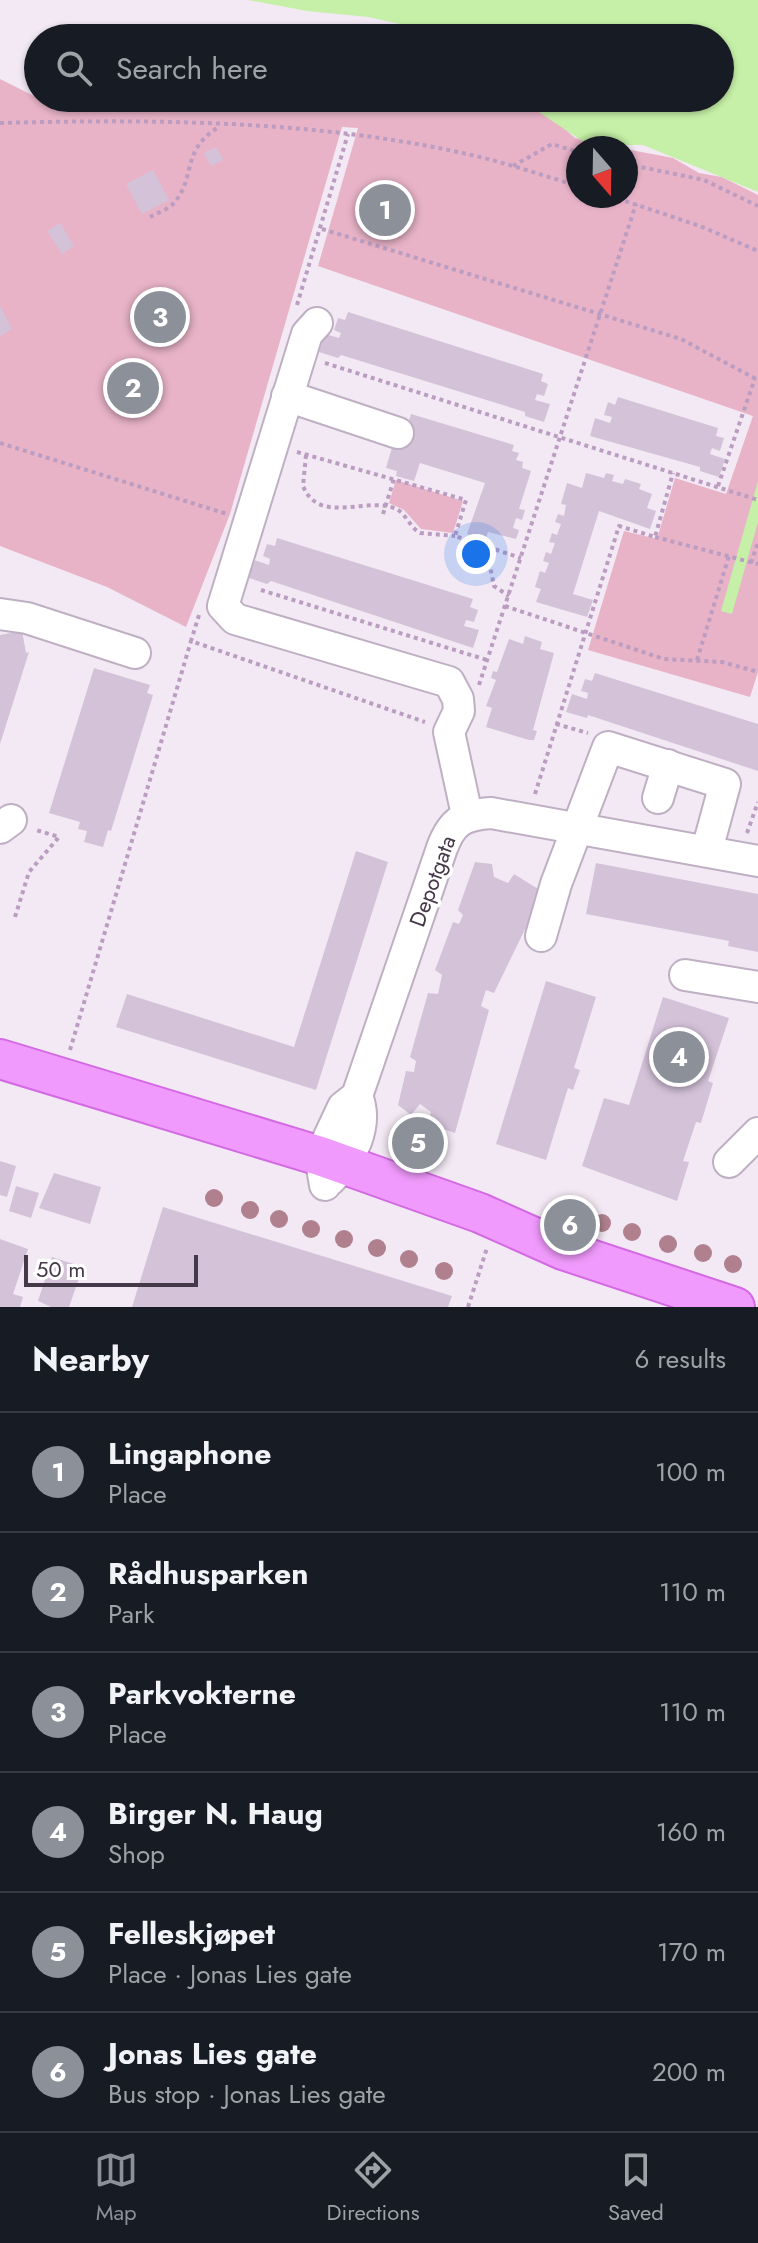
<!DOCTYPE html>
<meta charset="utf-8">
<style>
:root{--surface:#171b24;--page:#242831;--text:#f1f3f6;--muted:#9ea1a6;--line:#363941;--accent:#8c9099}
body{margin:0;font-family:Jost,sans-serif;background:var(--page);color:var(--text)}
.compass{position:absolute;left:566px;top:136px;width:72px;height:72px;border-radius:50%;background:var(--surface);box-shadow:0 2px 6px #0004;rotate:160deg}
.scale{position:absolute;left:24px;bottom:20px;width:174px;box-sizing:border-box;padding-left:8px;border:4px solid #453848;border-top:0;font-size:22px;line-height:28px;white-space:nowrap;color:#453848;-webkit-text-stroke:6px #fff;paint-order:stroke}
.you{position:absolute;left:476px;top:554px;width:28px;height:28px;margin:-20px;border:6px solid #fff;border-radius:50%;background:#1a73e8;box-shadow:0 0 0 12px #1a73e833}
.badge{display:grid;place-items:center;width:52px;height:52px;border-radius:50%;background:var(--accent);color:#fff;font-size:26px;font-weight:700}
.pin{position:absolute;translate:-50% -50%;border:4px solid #fff;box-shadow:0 2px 8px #0006}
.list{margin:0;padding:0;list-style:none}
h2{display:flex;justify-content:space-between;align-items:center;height:104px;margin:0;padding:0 32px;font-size:34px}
h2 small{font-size:26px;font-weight:400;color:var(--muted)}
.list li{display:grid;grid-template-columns:52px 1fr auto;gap:24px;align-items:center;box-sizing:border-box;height:120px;padding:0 32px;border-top:2px solid var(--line)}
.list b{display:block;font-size:30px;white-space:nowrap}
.list p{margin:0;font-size:26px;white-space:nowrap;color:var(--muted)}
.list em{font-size:26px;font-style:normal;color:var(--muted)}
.icon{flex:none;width:44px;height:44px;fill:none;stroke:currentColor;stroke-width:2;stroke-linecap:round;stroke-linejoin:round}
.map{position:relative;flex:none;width:758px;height:1307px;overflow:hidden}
.search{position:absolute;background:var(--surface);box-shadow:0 2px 6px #0004;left:24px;right:24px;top:24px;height:88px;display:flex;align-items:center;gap:20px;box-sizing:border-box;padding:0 28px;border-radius:44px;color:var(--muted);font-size:30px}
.sheet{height:824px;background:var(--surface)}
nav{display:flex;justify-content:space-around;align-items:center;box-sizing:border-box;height:112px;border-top:2px solid var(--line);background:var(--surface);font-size:22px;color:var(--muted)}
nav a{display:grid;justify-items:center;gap:4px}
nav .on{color:var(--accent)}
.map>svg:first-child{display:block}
</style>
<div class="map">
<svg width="758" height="1307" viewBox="0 0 758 1307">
<rect width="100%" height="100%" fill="#f3e9f4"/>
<g fill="#e8b3c7">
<path d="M0,79L38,98L50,99L301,98L337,106L530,98L575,138L623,148H578V196H626V149L673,158L699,173L722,177L758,195V672L750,697L588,650L624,531L657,539L675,478L726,494L753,416L318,266L358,128L342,127L230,514L186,627L107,587L0,546Z"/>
<path d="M396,480L463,501L453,533L421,529L404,510L389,503Z"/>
</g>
<g fill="#c6f0a7">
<path d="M248,0H758V192L643,145H588L518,98H720V38H450L442,33L368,17L307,11Z"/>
<path d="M758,481V522L732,614L721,611Z"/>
</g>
<g fill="#d4c2d9">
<path d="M216,147L223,160L211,166L204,153Z"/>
<path d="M153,170L169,200L142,214L126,184Z"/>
<path d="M60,223L74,246L62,254L47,231Z"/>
<path d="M0,306L12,329L0,336Z"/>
<path d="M348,312L543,374L541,381L548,384L544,396L537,394L535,400L550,404L544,422L525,416V412L341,355L338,358L319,352L325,334L339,338L341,333L334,330L338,318L345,320Z"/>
<path d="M618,397L718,428L716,436L724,438L720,451L712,448L710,454L725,459L719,477L700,471V467L590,436L595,418L610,423L612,417L604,415L608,402L615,405Z"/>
<path d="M411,414L514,445L512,451L519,453L516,460L523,462L522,468L531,471L519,509L525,510L522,520L516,518L513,528L519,530L516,539L488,532L485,540L467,534L485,483L420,463L414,481L396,476L397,471L386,468L393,444L401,446Z"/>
<path d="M586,473L604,478L606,473L614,475L612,481L623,484L625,479L641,484L639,489L652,494L647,508L656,511L650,529L599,511L573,594L593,600L587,617L536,602L541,589L535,587L540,571L545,573L549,563L543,561L546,552L551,554L555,543L549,542L552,533L557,535L561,524L555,522L558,514L564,516L566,505L561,504L567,483L582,488Z"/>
<path d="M277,538L473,599L470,607L478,610L474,622L466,620L464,626L479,630L473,648L271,581L267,584L249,578L254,560L269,565L270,559L263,556L267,544L275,546Z"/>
<path d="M22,631L26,653L29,652L0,744V635Z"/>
<path d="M525,636L542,642L540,649L554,653L533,730L537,731L534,740H529L486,727L492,708L486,706L496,680L491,678L493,671L497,672L509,639L523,644Z"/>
<path d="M94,668L150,685L147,693L153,695L111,831L108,830L103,847L84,842L87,831L78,829L80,822L49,813Z"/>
<path d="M595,673L758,724V771L588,715L587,718L566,712L572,694L587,699L588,693L581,691L585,679L592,681Z"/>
<path d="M356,851L388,862L316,1090L116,1027L127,994L294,1047Z"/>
<path d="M475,862L492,864L494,877L508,883L514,874L543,892L494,993L486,990L481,1006L489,1010L455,1133L428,1124L431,1112L420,1104L411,1115L398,1105L406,1071L414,1072L416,1061L410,1057L428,993L438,994L442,975L435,970L453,922L459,924L463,915L458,910Z"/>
<path d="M596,863L758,894V952L728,946L729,941L586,914Z"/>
<path d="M546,981L596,997L574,1068L580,1070L573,1090L568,1088L546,1160L496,1144Z"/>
<path d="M663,997L729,1018L708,1081L713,1083L701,1123L696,1122L683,1161L689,1162L677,1201L582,1166L604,1098L629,1105Z"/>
<path d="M0,1161L16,1166L7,1197L0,1195Z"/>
<path d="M54,1173L101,1187L90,1224L39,1208Z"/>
<path d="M16,1186L39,1193L31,1218L9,1211Z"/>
<path d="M163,1207L452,1296L448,1307H132Z"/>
<path d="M0,1239L28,1249L13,1294L23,1297L20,1307H0Z"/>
<path d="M52,1257L83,1267L69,1307H51L38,1301Z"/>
</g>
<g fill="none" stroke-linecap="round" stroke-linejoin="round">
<g stroke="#bfafc3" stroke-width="34">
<g id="minor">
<path d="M317,323L307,334L223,606L235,619L449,682L458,699L459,711L449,732L467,815"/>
<path d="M287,396L398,433"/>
<path d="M0,614L27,618L135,653"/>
<path d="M658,798L668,765"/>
<path d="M0,828L11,820"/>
<path d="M541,936L556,884L608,747L725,784L707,850"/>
<path d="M685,975L758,987"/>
<path d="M729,1162L758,1133"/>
<path d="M330,1180C352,1159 369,1125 357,1096"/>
<path d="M325,1185L320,1156L343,1107L357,1096L442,848C452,821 463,815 491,813L758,861"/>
</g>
</g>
<g stroke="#d369e3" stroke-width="42">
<path id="major" d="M0,1059L320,1156L480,1213L563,1250L735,1307"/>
</g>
<g stroke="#bb9dc2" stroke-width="4" stroke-dasharray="4 4" stroke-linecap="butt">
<path d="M0,123C155,119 315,120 467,154C504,162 541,175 578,186"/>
<path d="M626,164L704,180L758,206"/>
<path d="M513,166L552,144L578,152"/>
<path d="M610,196L700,226L758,251"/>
<path d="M150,217C157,213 167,210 173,204C197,178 180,150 219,127"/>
<path d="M322,229L681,339L758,380"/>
<path d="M297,305L348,134"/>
<path d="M325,363L758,500"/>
<path d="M0,443L227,514"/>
<path d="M297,452L466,500L455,536L521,558"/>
<path d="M306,455L303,486C319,525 364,497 394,508C406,512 409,527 420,533L455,536"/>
<path d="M718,486L755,378"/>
<path d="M383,514L394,479"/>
<path d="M655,537L758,564"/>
<path d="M486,546L494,586L509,596"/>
<path d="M751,563L758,542"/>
<path d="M261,590L487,660"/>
<path d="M505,606L664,659L722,662L758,672"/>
<path d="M199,615L191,641L425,722"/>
<path d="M697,660L729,556"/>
<path d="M479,685L636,204"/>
<path d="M556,724L588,733"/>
<path d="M535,794L619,526L655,537L673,473"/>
<path d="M747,833L758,802"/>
<path d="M15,917L29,872L59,837L36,830"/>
<path d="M70,1050L191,641"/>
<path d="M468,1307L487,1248"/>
</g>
<use href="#minor" stroke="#fff" stroke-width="30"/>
<use href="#major" stroke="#f19afd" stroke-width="38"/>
</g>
<g fill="#b0808e">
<circle cx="214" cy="1198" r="9"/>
<circle cx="250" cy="1210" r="9"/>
<circle cx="279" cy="1219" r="9"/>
<circle cx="602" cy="1223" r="9"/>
<circle cx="311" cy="1229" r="9"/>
<circle cx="632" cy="1232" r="9"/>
<circle cx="344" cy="1239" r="9"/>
<circle cx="668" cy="1244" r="9"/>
<circle cx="377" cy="1248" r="9"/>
<circle cx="703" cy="1253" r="9"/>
<circle cx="409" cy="1259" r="9"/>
<circle cx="733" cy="1264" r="9"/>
<circle cx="444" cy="1271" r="9"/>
</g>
<g text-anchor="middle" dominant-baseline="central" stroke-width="7" stroke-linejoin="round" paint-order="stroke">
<g font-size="22" fill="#453848" stroke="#fff">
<text transform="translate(432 881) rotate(-70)">Depotgata</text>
</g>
</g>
</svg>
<svg class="compass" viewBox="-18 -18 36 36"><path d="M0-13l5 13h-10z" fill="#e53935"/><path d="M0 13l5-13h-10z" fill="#9ea1a6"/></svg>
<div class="scale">50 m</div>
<div class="you"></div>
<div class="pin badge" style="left:385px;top:210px">1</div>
<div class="pin badge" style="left:133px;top:388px">2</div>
<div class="pin badge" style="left:160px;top:317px">3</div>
<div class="pin badge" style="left:679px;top:1057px">4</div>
<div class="pin badge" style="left:418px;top:1143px">5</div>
<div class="pin badge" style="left:570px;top:1225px">6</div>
<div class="search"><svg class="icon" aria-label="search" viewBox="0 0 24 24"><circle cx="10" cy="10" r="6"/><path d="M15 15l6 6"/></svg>Search here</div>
</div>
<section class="sheet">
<h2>Nearby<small>6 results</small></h2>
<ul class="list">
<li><span class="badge">1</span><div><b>Lingaphone</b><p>Place</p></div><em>100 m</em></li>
<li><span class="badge">2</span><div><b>Rådhusparken</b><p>Park</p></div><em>110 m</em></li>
<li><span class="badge">3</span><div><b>Parkvokterne</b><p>Place</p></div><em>110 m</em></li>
<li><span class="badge">4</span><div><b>Birger N. Haug</b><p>Shop</p></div><em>160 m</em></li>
<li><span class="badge">5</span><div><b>Felleskjøpet</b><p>Place · Jonas Lies gate</p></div><em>170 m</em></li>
<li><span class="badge">6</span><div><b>Jonas Lies gate</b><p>Bus stop · Jonas Lies gate</p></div><em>200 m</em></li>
</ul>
</section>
<nav>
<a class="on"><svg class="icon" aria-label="map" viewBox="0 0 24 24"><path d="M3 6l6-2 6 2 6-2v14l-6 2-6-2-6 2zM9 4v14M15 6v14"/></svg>Map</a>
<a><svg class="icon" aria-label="directions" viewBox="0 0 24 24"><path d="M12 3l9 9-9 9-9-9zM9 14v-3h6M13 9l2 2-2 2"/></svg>Directions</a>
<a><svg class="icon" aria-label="saved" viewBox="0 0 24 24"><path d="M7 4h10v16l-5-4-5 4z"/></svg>Saved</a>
</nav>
